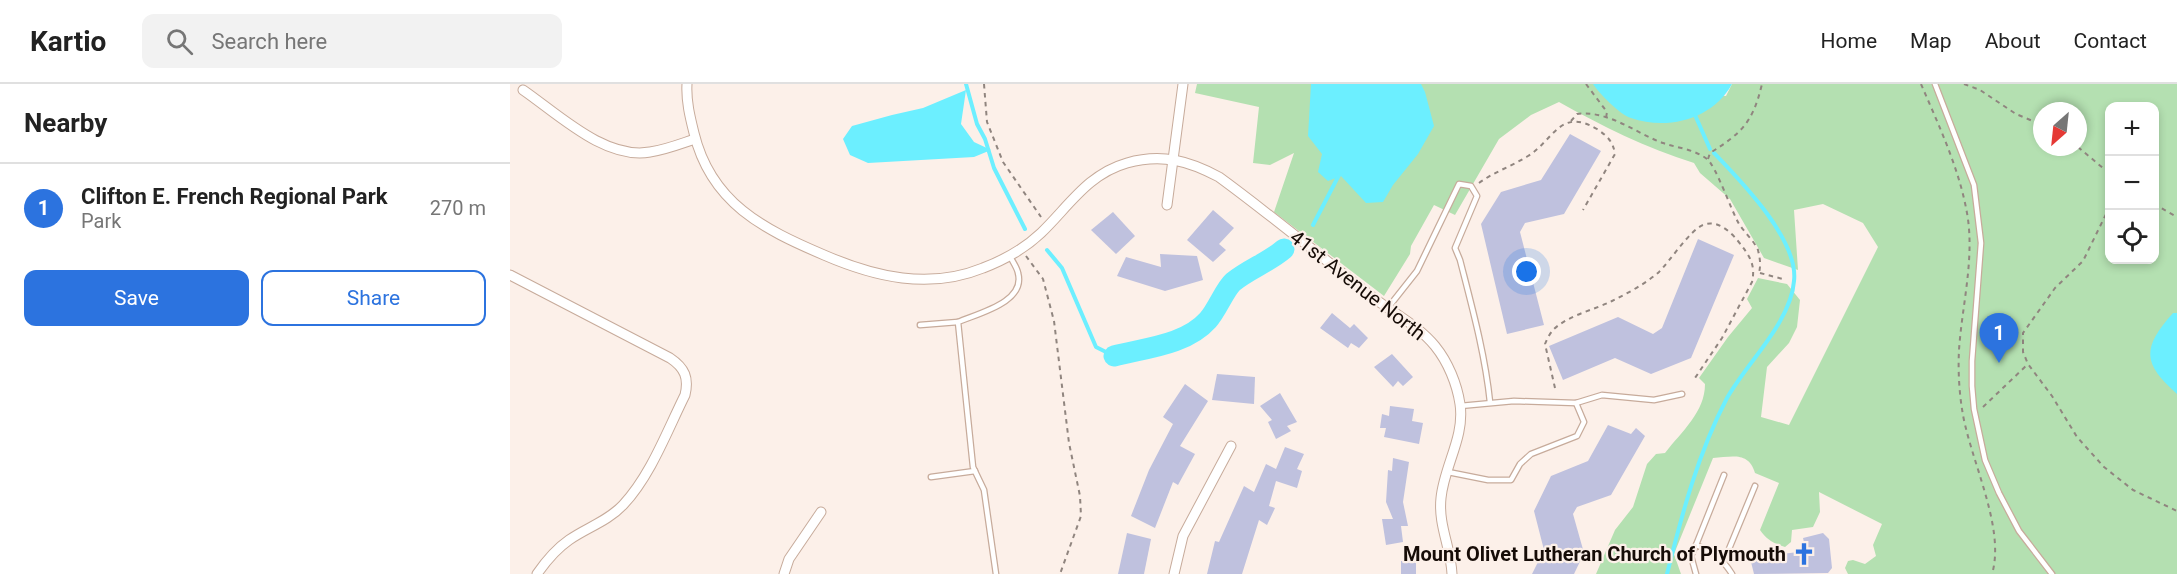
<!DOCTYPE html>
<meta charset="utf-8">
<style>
:root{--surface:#fff;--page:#f2f2f2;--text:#222;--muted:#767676;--line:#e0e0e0;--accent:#2c73df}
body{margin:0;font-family:Roboto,sans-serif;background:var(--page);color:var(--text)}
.controls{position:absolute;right:18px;top:18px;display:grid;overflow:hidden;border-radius:12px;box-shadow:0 3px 9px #0003}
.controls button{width:54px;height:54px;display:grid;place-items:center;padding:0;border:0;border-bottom:2px solid var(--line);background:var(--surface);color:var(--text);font:30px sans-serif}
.compass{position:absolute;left:1523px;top:18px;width:54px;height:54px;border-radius:50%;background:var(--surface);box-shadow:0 3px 9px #0003;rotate:207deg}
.you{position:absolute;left:1017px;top:188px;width:21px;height:21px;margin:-15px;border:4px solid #fff;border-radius:50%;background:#1a73e8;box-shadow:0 0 0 9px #1a73e833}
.badge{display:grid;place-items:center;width:39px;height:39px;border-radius:50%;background:var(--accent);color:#fff;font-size:20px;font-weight:700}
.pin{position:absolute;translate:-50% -50px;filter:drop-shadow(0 2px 3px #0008)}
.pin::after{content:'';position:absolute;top:32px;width:21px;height:18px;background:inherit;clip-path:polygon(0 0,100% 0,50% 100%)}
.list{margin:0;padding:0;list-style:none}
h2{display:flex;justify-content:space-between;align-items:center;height:78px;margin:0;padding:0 24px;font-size:26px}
h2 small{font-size:20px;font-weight:400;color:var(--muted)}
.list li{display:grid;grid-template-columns:39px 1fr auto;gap:18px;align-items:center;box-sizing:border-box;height:90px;padding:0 24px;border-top:2px solid var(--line)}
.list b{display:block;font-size:22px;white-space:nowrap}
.list p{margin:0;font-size:20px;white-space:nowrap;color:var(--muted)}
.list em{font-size:20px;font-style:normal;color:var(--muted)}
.actions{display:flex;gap:12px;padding:18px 24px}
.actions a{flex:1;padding:14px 0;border:2px solid var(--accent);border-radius:12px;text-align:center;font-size:21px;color:var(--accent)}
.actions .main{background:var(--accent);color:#fff}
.icon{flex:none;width:33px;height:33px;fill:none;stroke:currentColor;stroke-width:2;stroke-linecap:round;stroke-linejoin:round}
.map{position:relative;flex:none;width:1667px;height:490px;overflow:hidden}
header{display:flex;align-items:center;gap:36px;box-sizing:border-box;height:84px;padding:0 30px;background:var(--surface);border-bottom:2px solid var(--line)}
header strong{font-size:28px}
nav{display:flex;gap:33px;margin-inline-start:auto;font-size:21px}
.search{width:420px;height:54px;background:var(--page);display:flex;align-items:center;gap:15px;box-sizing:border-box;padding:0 21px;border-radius:12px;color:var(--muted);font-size:22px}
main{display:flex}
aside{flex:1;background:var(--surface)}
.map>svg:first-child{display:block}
</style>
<header>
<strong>Kartio</strong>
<div class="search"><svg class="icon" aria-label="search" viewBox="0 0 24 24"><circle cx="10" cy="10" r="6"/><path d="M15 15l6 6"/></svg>Search here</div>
<nav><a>Home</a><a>Map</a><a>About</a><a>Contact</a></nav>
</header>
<main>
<aside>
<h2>Nearby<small></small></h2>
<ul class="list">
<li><span class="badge">1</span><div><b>Clifton E. French Regional Park</b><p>Park</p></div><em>270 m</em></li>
</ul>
<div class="actions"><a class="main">Save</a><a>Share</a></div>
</aside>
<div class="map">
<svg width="1667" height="490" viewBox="0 0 1667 490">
<rect width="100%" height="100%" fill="#fcf0e9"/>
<path fill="#b4e0b1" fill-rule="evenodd" d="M687,0H801V17L807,0H1085L1216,12L1222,0H1667V490H1338L1335,484L1338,477L1343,476L1355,480L1366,472L1363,461L1372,440L1309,408L1310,428L1303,443L1282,446L1281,458L1275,463C1263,459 1257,456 1250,446L1269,399L1245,389C1239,367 1221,373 1203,374L1164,470L1171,490H1086L1105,446L1123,423L1137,380L1146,370L1155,369C1172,347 1195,328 1195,300L1189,294L1218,253L1242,224L1237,215L1248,194L1277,200L1290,216L1287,243L1279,259L1257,283L1251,333L1279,341L1368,163L1353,139L1313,120L1284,126L1288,186L1254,174L1220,115L1190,89L1184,79C1136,64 1092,42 1049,18L1021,31L989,55L945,131L924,121L901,162L900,170L874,212L764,128L784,69L760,81L743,79L749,23L685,9ZM1600,22H1644V176H1600ZM1532,27H1568V63H1532Z"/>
<g fill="#6cefff">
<path d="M801,0H911L915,8L924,42L908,70L883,101L873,118L856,119L831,92L818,97L808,88L812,70L798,52Z"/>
<path d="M1083,0H1222C1203,35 1158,47 1121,34C1110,31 1089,9 1083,0Z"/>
<path d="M456,6L451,40L464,58L481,66L464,73L358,79L340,71L333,55L342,42L382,31L413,24Z"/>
<path d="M1663,229H1667V310C1632,279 1632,264 1663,229Z"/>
</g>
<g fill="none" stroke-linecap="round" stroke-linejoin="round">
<g stroke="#6cefff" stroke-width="4">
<path d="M456,0L467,40L475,55L484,84L515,145"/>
<path d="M1185,31L1200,65"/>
<path d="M803,141L829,91"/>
<path d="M537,166L552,184L586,263L604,272"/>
<path d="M1157,490C1172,430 1188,369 1217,314C1232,288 1254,265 1269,239C1276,227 1283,212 1284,197C1289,156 1230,96 1204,69"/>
</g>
<path stroke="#6cefff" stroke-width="21" d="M604,272C635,264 676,261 698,236C707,226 715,205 723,198C739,185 759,178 774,165"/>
</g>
<g fill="#bfc1de">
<path d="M1060,50L1091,67L1054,130L1015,139L1010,148L1034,241L997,250L971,140L991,108L1031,96Z"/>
<path d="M703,126L724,144L709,160L716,166L703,178L677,156Z"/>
<path d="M603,128L625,152L606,170L581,146Z"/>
<path d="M1188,155L1224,171L1181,274L1141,290L1105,274L1053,296L1039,262L1108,233L1143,250L1152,244Z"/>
<path d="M650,170L687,172L693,196L655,207L607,192L616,173L651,183Z"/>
<path d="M822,229L840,244L844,240L858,254L849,264L841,259L838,264L810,244Z"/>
<path d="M882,270L903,293L893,302L888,297L883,303L864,283Z"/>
<path d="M707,290L745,293L744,320L702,316Z"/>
<path d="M675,300L698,317L670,362L685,370L668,401L663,398L645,444L621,432L639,386L663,340L653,333Z"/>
<path d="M770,309L787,338L777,342L781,347L766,355L758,338L762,336L750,322Z"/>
<path d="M880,322L904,325L902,337L913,339L909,360L874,353L876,344H870L872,330L879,332Z"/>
<path d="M1098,341L1121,350L1126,344L1135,352L1101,411L1067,423L1063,430L1074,469L1064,490H1022L1034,466L1024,427L1041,392L1078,377Z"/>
<path d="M775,363L794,370L787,385L792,387L787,404L766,397L759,422L765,424L757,441L749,436L732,490H697L705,457L709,458L734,402L744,408L756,380L766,385Z"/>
<path d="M883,374L899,378L893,418L898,442H891L893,458L876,461L872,435H883L876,418L878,386L882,387Z"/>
<path d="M617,449L641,455L634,490H608Z"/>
<path d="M1313,449L1319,455L1322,484L1318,489L1244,490L1240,474L1296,467L1293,454Z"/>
<path d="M891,477L906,478V490H891Z"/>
</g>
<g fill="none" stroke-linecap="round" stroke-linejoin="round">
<g stroke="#c7ab9b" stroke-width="7">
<g id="lane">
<path d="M1425,0L1464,101L1471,159L1462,277V302L1464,325L1475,376L1489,409L1509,447L1542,490"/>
<path d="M877,225L907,187L949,100L961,102L967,112L945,164L950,176C962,223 975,270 980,318"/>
<path d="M410,241L448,238"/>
<path d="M950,322L1004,317L1066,319L1092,311L1144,316L1172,310"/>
<path d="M938,388L978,396H1001L1010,380L1021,370L1067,352L1074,338L1066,319"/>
<path d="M421,393L465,387"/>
<path d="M1186,461L1214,391"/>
<path d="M1214,477L1245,402"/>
<path d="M486,490L474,406L463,383L448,238C469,229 516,218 508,189C507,183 502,177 500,172"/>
<path d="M1186,490L1181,472L1186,461C1203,468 1212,474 1222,490"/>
</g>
</g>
<g stroke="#c7ab9b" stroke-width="11">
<g id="street">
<path d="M177,0C176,17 180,33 184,49C201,119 253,145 314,171C365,193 419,206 473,184C494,176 514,165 531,149C559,122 578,90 617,79C652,69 679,77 709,93C761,131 810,172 860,211C881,228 908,241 925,262C938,278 947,300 950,320C955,353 934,382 931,414C928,441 941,464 942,490"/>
<path d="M13,6C48,30 95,76 140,68C155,66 170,60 185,55"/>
<path d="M657,121L673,0"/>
<path d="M0,191L160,274C175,284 179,294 175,311C157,347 141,391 113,421C98,437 76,444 59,456C46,465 36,477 27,490"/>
<path d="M274,490L279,475L311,428"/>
<path d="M664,490L673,452L721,362"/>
</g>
</g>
<g stroke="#90857f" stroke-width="2" stroke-dasharray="4.5 4.5" stroke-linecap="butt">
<path d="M474,0L477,38L493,78L531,133"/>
<path d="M1076,0L1097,28L1096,34"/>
<path d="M1411,0C1429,42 1449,84 1457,129C1465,174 1452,221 1449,266C1448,285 1449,306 1452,325C1459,374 1496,443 1482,490"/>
<path d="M1454,0L1470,6L1506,30L1532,41"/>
<path d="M1061,37L1067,30C1099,26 1125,49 1153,59C1167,64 1184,65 1197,75C1206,82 1221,126 1229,140C1235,149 1244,157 1248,166C1250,175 1251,180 1249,189"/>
<path d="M1568,63L1600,90"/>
<path d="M1198,75L1200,69C1232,49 1243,38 1252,0"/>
<path d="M969,99C984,88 1002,82 1018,72C1044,56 1050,23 1087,45C1097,52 1103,57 1105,70L1073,126"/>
<path d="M1644,120L1667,133"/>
<path d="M1600,122L1573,177L1545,204L1513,249V268L1518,280L1542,312L1567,353L1594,383L1623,406L1667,427"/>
<path d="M516,172L533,195L544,237L559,359L570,412L571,432L550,490"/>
<path d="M1250,189L1273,195"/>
<path d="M1045,304L1035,260C1037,255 1040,249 1044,245C1059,231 1084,226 1102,217C1118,209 1135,200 1149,188C1160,177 1180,146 1193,141C1206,135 1220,147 1228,157C1239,171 1246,180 1242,198L1212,254L1185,294"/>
<path d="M1473,323L1518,280"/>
</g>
<use href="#lane" stroke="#fff" stroke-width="4.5"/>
<use href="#street" stroke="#fff" stroke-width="9"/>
</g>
<defs>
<g id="church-bare" transform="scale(1.8)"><path d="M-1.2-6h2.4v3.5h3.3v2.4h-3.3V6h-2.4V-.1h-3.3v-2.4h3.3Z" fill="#2c73df" stroke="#fcf0e9" stroke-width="2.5" paint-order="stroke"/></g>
</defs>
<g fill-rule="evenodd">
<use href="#church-bare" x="1294" y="470"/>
</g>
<g text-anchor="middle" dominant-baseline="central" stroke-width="4.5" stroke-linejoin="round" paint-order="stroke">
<g font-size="20" fill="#160c07" stroke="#fcf0e9">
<text transform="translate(848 201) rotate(38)">41st Avenue North</text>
</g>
<g font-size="20" font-weight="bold" fill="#160c07" stroke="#fcf0e9" text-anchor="end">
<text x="1276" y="470">Mount Olivet Lutheran Church of Plymouth</text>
</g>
</g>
</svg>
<div class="controls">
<button>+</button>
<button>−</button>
<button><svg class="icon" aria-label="locate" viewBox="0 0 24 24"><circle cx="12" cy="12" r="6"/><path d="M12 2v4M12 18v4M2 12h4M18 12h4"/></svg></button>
</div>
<svg class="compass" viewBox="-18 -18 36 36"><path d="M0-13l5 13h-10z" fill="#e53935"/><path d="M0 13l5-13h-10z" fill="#767676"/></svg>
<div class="you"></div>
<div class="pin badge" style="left:1489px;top:279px">1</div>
</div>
</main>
